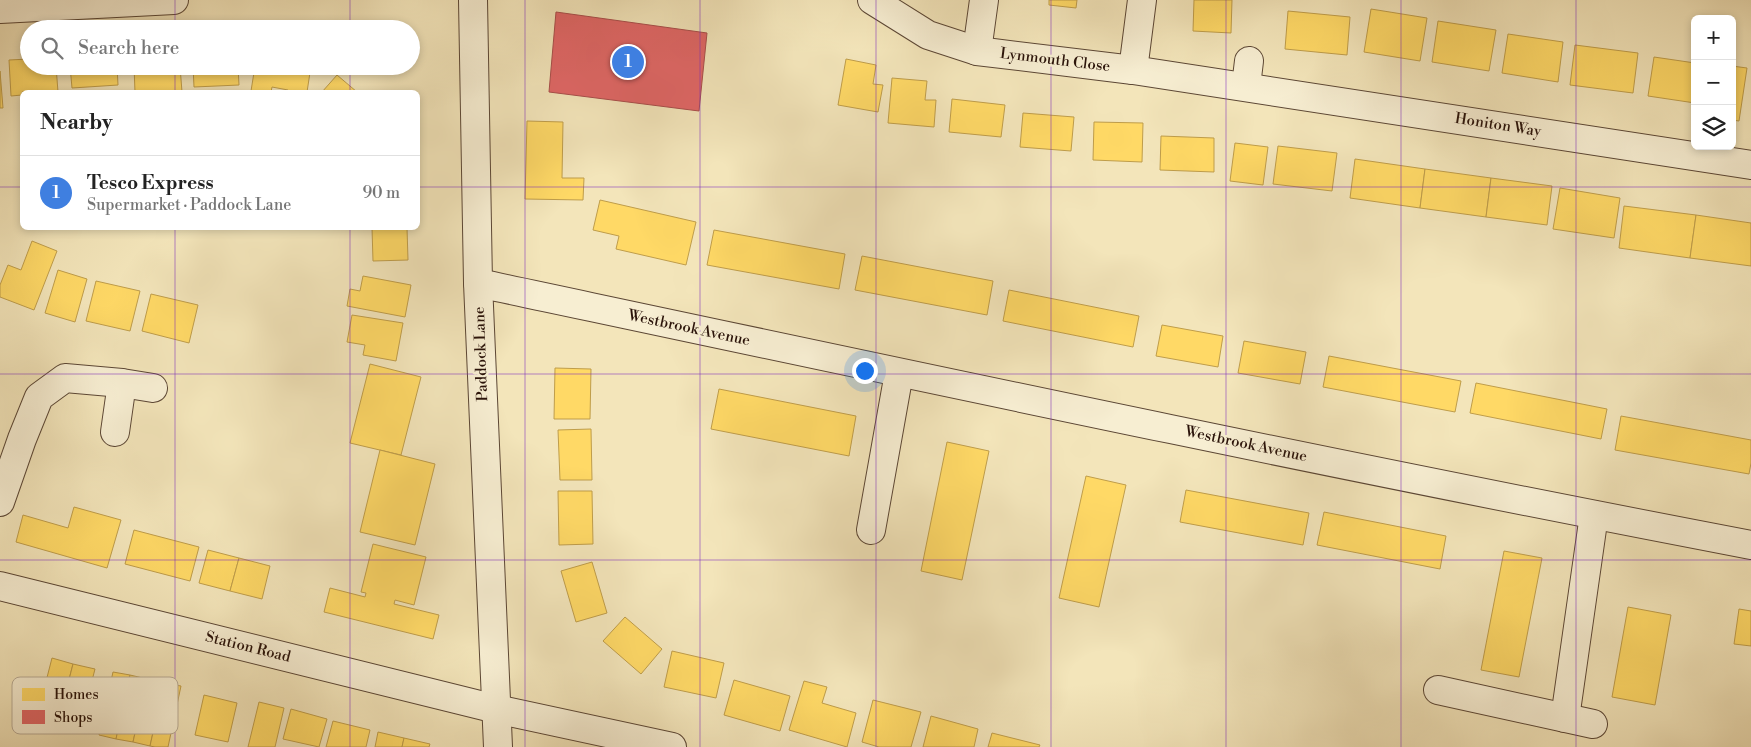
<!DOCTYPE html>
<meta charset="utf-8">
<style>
:root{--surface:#fff;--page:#f6f6f6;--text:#222;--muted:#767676;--line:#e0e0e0;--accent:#0f766e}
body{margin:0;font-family:"Libre Bodoni",serif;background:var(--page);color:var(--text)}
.controls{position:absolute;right:15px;top:15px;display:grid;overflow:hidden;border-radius:8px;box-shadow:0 2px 8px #0003}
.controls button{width:45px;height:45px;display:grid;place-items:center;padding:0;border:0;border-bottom:1px solid var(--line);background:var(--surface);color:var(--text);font:25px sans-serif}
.you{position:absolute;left:864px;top:370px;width:18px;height:18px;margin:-12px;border:4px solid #fff;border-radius:50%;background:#1a73e8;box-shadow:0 0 0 8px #1a73e833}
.badge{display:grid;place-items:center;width:32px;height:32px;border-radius:50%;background:var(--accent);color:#fff;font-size:16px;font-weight:700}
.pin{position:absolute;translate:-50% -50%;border:2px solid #fff;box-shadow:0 1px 5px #0006}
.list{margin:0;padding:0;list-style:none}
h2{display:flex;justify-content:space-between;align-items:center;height:65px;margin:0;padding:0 20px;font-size:21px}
h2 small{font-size:16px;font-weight:400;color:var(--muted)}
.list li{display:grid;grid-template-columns:32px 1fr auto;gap:15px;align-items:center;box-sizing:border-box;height:75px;padding:0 20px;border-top:1px solid var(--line)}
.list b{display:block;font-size:19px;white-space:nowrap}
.list p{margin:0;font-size:16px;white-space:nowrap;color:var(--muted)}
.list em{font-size:16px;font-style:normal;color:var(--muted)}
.icon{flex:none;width:28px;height:28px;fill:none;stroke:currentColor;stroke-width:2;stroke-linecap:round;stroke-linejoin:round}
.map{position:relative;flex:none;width:1751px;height:747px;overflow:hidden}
.search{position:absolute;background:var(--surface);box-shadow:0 2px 8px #0003;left:20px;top:20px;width:400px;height:55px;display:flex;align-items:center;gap:12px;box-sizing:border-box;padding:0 18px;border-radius:28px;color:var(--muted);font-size:19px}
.panel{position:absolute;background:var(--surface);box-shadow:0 2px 8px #0003;left:20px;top:90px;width:400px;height:140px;border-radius:8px}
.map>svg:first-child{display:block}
</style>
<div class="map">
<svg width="1751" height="747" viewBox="0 0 1751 747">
<rect width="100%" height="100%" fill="#f3e5ba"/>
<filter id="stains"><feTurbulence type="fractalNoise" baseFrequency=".004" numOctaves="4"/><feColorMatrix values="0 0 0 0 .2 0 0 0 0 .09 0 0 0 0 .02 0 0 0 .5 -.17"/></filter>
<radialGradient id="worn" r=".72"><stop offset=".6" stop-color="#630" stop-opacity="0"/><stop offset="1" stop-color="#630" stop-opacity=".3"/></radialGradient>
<g fill="#ffd966" stroke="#bf9d4a">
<path d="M1049,0H1077L1076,8L1049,5Z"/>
<path d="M1194,0H1232L1231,33L1193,31Z"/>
<path d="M1371,9L1427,18L1420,61L1364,52Z"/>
<path d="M1288,11L1350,17L1347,55L1285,49Z"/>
<path d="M1438,21L1496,30L1489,71L1432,62Z"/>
<path d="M1508,34L1563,42L1558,82L1502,73Z"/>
<path d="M1575,45L1638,53L1633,93L1570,85Z"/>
<path d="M1654,57L1695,63V103L1648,96Z"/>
<path d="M29,59V66H56L58,92H22V95L11,96L9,60Z"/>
<path d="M846,59L876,65L873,84L883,85L878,112L838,105Z"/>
<path d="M70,66H117L118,85L72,88Z"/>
<path d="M134,66H180L182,92H135Z"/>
<path d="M193,66H238L239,85L194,87Z"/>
<path d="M255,66H311L307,92H287L288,90L272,87L271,92L251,91Z"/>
<path d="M1732,66L1747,68L1739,121L1732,120Z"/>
<path d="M0,71L3,108H0Z"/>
<path d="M337,75L357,92H322Z"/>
<path d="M892,78L927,81L925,100H936L934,127L888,123Z"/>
<path d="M952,99L1005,105L1001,137L949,132Z"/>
<path d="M1023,113L1074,117L1071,151L1020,147Z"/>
<path d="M527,121L563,122L562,178H584L583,200L525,199Z"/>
<path d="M1094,122L1143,123L1142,162L1093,160Z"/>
<path d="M1161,136L1214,138V172L1160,170Z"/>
<path d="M1235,143L1268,147L1263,185L1230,181Z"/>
<path d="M1278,146L1337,153L1332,191L1273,184Z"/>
<path d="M1355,159L1425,169L1420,208L1350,198Z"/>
<path d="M1425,169L1491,178L1486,217L1420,208Z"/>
<path d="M1491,178L1552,186L1547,225L1486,217Z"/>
<path d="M1560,188L1620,198L1614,238L1553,229Z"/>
<path d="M600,200L696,222L686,265L616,249L619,236L593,230Z"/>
<path d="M1624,206L1696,215L1690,258L1619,248Z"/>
<path d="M1696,215L1751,223V266L1690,258Z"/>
<path d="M372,228H407L408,260L373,261Z"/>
<path d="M714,230L845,254L839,289L707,265Z"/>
<path d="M32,241L57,251L34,310L0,297V285L8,265L21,270Z"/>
<path d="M862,256L993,281L987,315L855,290Z"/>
<path d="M58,270L87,279L75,322L45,313Z"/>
<path d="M363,276L411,285L405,317L347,306L350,289L360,291Z"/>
<path d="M96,281L140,291L130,331L86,321Z"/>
<path d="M1009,290L1139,316L1133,347L1003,321Z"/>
<path d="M151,294L198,305L189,343L142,331Z"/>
<path d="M352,315L403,323L396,361L363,355L365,345L347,342Z"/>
<path d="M1162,325L1223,336L1218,367L1156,356Z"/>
<path d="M1244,341L1306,352L1300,384L1238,373Z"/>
<path d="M1329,356L1461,381L1455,412L1323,387Z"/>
<path d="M370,364L421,377L401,455L350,443Z"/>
<path d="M555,368L591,369L590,419H554Z"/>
<path d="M1476,383L1607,409L1601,439L1470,413Z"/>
<path d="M719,389L856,416L849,456L711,429Z"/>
<path d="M1621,416L1751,440V463L1749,474L1615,450Z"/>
<path d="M591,429L592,480H560L558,430Z"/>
<path d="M947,442L989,451L962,580L921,571Z"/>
<path d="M380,450L435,464L415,545L360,532Z"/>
<path d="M1086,476L1126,485L1099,607L1059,598Z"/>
<path d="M1186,490L1309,513L1303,545L1180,522Z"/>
<path d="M558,491H592L593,544L559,545Z"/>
<path d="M74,507L121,520L107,568L16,542L23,515L68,528Z"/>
<path d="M1324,512L1446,536L1440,569L1317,545Z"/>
<path d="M134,530L199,547L190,581L125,564Z"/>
<path d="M373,544L426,557L414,605L395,600L394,604L439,615L433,639L324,612L330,588L365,597L366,593L361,592Z"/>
<path d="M208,550L239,558L230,591L199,583Z"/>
<path d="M1504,551L1542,558L1519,677L1481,670Z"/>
<path d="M239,558L270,566L262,599L230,591Z"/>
<path d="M592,562L607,613L576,622L561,571Z"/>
<path d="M1628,607L1671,615L1655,705L1612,697Z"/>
<path d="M1739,609L1751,611V646L1734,644Z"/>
<path d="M625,617L662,649L641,674L603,641Z"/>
<path d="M672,651L724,663L716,698L664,687Z"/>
<path d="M52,658L73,664L63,703L42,697Z"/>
<path d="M73,664L95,669L85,708L63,703Z"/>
<path d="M113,672L130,675L116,739L99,735Z"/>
<path d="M130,675L147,679L133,742L116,739Z"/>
<path d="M147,679L164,683L150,746L133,742Z"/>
<path d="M734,680L790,696L780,731L724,715Z"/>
<path d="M804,681L827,687L822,703L856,713L847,747L789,730Z"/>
<path d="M164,683L181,686L168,747H155L150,746Z"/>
<path d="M204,695L237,703L228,742L195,735Z"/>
<path d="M873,700L921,712L911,747H879L862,742Z"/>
<path d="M259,702L284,708L275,747H248Z"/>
<path d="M291,709L327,719L319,747L283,739Z"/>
<path d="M931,716L978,729L974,747H923Z"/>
<path d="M333,721L370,730L366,747H326Z"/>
<path d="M378,732L404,738L402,747H375Z"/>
<path d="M992,733L1040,745L1039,747H988Z"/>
<path d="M404,738L430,744L429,747H402Z"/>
</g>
<path fill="#e06666" stroke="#a94d4a" d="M556,12L707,33L699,111L549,92Z"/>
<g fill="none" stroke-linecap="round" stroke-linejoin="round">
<g stroke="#5c4735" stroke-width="30">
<g id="minor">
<path d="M473,0L478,283L498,747"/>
<path d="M872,0L928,35L977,51L1133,70L1751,165"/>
<path d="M0,9L174,0"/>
<path d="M977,51L984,0"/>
<path d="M1133,70L1142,0"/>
<path d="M1246,86L1249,61"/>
<path d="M478,283C902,373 1326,464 1751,545"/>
<path d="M115,432L122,383"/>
<path d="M0,502L22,439L39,397L65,378L122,383L153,388"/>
<path d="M871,530L899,373"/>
<path d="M0,586L496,709L672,747"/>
<path d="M1438,690L1593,724"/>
<path d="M1565,718L1594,515"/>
</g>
</g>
<use href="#minor" stroke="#f7eed2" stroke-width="28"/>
</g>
<path fill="none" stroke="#7b2cbf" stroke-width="1" stroke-opacity="0.55" d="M175,0V29M350,0V29M525,0V747M700,0V747M876,0V747M1051,0V747M1226,0V747M1401,0V747M1576,0V747M175,66V92M350,66V92M0,187H22M418,187H1751M175,228V747M350,228V747M0,374H1751M0,560H1751"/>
<g text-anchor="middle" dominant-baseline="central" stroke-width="5" stroke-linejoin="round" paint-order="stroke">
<g font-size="15" fill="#291209" stroke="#f7eed2">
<text transform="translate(1055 60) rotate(7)">Lynmouth Close</text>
<text transform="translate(1498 125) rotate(9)">Honiton Way</text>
<text transform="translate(689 328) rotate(12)">Westbrook Avenue</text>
<text transform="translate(481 354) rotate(-92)">Paddock Lane</text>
<text transform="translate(1246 444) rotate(12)">Westbrook Avenue</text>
<text transform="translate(248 647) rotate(14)">Station Road</text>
</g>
</g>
<rect x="12" y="677" width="166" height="57" rx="8" fill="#f7eed2" stroke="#b9ac96" stroke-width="1"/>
<rect x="22" y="688" width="23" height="13" fill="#ffd966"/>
<rect x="22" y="710" width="23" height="14" fill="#e06666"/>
<g font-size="14" fill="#291209">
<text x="54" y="699">Homes</text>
<text x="54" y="722">Shops</text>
</g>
<rect width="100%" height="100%" filter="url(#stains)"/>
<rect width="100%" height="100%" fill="url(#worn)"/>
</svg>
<div class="controls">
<button>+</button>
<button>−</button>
<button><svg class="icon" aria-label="layers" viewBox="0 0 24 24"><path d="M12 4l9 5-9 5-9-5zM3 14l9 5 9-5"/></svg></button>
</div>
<div class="you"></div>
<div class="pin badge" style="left:628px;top:62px;background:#3f7fe0">1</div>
<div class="search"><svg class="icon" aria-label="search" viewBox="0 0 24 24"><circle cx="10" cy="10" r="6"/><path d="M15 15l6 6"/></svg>Search here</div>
<section class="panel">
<h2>Nearby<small></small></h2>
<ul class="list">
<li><span class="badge" style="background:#3f7fe0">1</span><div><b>Tesco Express</b><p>Supermarket · Paddock Lane</p></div><em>90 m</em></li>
</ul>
</section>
</div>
